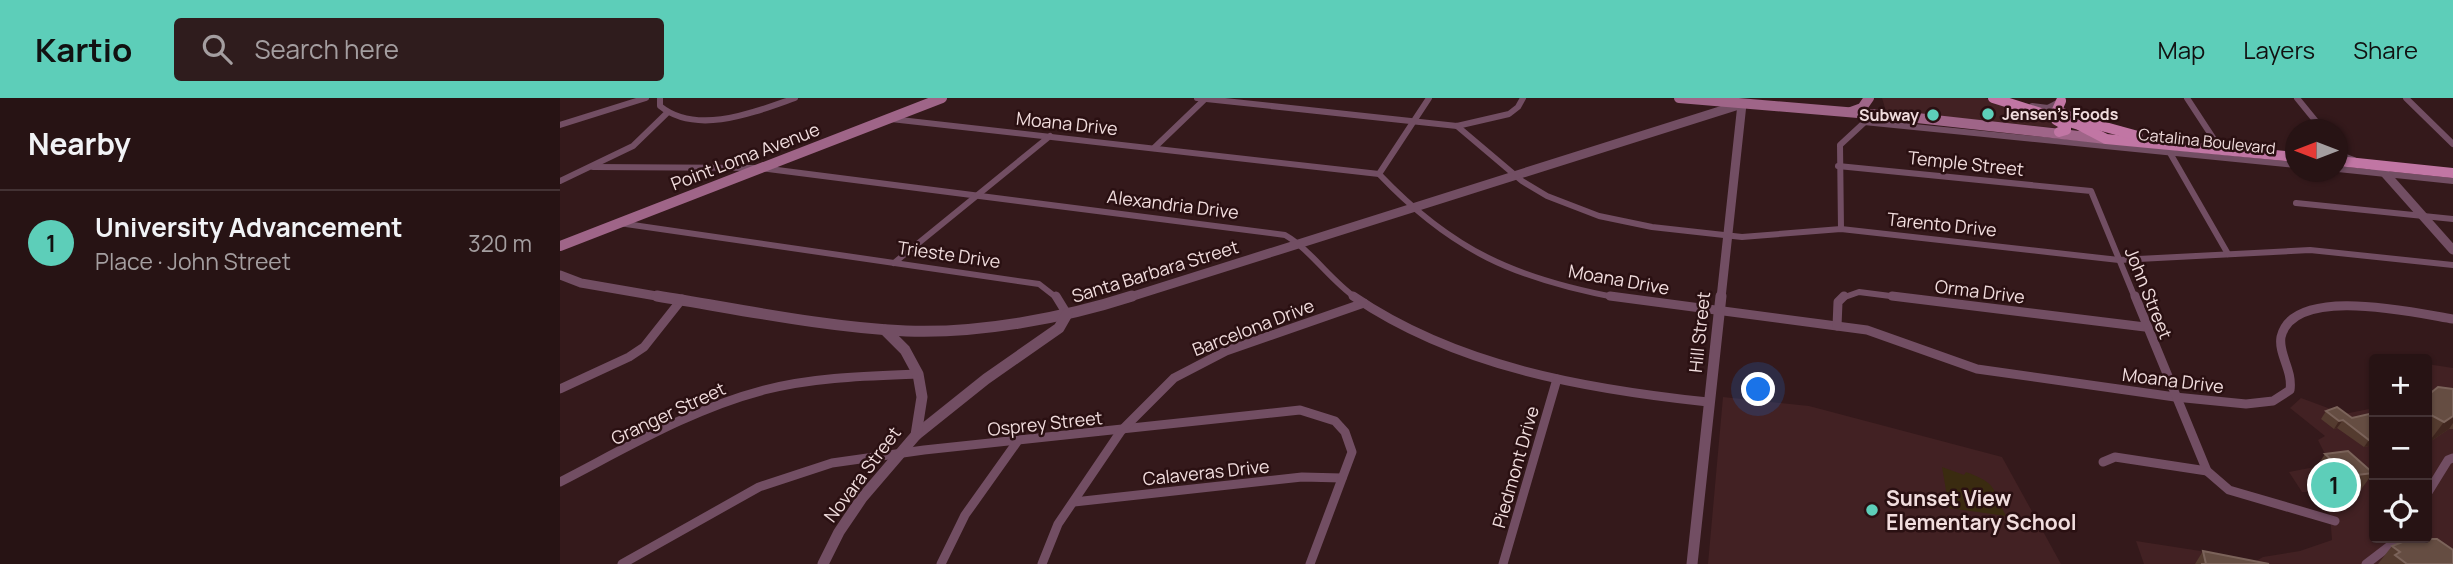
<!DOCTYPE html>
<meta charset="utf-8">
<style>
:root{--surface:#271314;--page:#2f1c1d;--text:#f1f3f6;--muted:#a49ea0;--line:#433234;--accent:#5dceb9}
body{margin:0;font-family:Manrope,sans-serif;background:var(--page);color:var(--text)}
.controls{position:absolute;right:21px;bottom:21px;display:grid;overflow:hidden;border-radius:7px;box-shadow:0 2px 5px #0004}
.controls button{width:63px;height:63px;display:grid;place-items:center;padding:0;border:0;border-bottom:2px solid var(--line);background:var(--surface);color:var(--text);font:35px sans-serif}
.compass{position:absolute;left:1725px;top:21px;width:63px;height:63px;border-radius:50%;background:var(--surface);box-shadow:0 2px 5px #0004;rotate:270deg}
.you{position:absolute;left:1199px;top:292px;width:24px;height:24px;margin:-18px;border:5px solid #fff;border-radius:50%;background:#1a73e8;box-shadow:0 0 0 10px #1a73e833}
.badge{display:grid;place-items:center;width:46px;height:46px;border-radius:50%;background:var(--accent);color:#111;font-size:23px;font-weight:700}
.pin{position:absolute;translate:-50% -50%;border:4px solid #fff;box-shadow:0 2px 7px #0006}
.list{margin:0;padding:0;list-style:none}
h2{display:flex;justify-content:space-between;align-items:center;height:91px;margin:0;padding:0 28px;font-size:30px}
h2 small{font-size:23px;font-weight:400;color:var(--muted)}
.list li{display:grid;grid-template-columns:46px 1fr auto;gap:21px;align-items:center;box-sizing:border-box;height:105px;padding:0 28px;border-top:2px solid var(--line)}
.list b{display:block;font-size:26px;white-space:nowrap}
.list p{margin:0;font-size:23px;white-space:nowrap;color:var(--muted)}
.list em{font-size:23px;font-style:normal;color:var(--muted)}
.icon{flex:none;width:38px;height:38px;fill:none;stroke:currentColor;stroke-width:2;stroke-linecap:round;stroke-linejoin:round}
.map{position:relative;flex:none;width:1893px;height:466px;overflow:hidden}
header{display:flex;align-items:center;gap:42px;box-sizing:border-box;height:98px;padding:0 35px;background:var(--accent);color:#111}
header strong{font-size:33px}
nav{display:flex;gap:38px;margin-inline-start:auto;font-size:24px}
.search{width:490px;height:63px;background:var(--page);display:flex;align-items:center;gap:18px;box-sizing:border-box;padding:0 24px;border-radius:7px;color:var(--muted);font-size:26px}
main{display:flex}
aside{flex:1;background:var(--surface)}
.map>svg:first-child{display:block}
</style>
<header>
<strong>Kartio</strong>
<div class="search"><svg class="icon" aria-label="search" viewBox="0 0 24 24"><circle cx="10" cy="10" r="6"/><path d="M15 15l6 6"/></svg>Search here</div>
<nav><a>Map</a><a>Layers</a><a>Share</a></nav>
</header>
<main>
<aside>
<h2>Nearby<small></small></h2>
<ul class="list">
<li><span class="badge">1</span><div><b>University Advancement</b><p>Place · John Street</p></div><em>320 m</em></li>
</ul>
</aside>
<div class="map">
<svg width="1893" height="466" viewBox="0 0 1893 466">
<rect width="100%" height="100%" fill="#34191b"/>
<g fill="#422123">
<path d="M1322,0H1425L1494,24L1497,30L1326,13Z"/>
<path d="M1867,266L1893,270V466H1691L1703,459L1740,453L1772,442L1770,416L1756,394H1742L1729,374L1770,366L1758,342L1765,338L1730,310L1741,300L1784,316L1809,311L1814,301V440H1867Z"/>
<path d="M1163,299L1249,308L1442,359L1501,466H1148Z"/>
<path d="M1576,443L1647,454L1665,466H1584Z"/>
</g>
<path fill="#3a2b10" d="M1382,369L1404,377L1406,374C1439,386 1431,390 1446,418L1389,410Z"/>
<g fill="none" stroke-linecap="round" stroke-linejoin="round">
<g stroke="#724e63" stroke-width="6">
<path d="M100,0V8C137,38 195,14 235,0"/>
<path d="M637,0L897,28L949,16L958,9L963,0"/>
<path d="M1627,0L1661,52"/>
<path d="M1737,0L1763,32"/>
<path d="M1846,0L1893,46"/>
<path d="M1472,8L1488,10L1503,2"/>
<path d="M331,21L819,76C892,153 956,181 1059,200"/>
<path d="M1304,24L1736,67"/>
<path d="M0,27L86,0"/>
<path d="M897,28L962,83L987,98L1039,118L1092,129L1182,139L1281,131L1559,162L1750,152L1893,167"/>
<path d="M1778,49L1786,59L1794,62"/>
<path d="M594,50L646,0"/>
<path d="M1610,55L1668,156"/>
<path d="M1278,68L1531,93L1575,200"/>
<path d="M33,69L201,70L725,137C751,152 769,181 796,200"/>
<path d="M1778,71L1893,83"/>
<path d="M819,76L869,0"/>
<path d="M0,83L73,48L107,15"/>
<path d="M1736,105L1893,121"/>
<path d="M59,125L479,186L497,200"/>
<path d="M1281,131L1280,47L1307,22"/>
<path d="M334,165L490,38"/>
<path d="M1282,200L1299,194L1346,200"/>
</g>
<g stroke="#724e63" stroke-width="9">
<path d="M496,198L507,216"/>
<path d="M793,198C897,269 1026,291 1148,304"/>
<path d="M1050,198L1307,232L1417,271L1615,299L1686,306L1713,303L1730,292C1733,272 1718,256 1721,239C1733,186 1856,215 1893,221"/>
<path d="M1332,198L1585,229"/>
<path d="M1575,198L1647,373L1669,392L1775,423"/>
<path d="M1277,228L1278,204L1284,198"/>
<path d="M0,291L69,259L84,249L122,201"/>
<path d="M1543,364L1555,359L1647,373"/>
<path d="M0,384C66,350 131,311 204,292C254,279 307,278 358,276"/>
<path d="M1867,396L1888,362L1893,360"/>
<path d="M514,404L742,379L782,380"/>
<path d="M62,466L199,389L272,365L364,352L740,312L775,323L785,334L792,354L750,466"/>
<path d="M381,466L405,417L457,344"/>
<path d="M482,466L498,426L561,333L614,280L666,253L804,205"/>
<path d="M943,466L997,281"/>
<path d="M1806,466L1840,440"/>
</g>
<g stroke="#724e63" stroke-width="9">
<path d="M1813,68L1822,72L1893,152"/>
<path d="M0,177L21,185L108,200"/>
<path d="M567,200L1182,6"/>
<path d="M1161,200L1182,6"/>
</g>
<g stroke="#724e63" stroke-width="11">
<path d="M97,198C179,211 263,229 346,233C418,236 504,220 572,198"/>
<path d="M356,337L426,281L499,230L507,216"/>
<path d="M263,466L279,434L302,400L356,337L362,299L358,276L345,252L325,232"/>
<path d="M1132,466L1161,198"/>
</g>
<g stroke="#9f6588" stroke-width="10">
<path d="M1119,0L1357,20L1546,41"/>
<path d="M1291,14L1302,10L1309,0"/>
<path d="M0,148L382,0"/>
</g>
<g stroke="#c176a4" stroke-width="10">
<path d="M1433,0L1519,27L1546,41L1736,59"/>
<path d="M1501,3L1497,12L1510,19"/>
<path d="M1496,22L1506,28V32L1499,34"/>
<path d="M1527,24L1578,38"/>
<path d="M1778,63L1893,75"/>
</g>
</g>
<g fill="#543b2f">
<path d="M1893,291V331H1889L1868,345H1867V298Z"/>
<path d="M1766,313L1792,320H1814V347L1804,349L1777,330L1774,331L1761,321Z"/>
<path d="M1765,356L1813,375L1797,397L1774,400L1751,377Z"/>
<path d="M1871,441L1893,466H1818L1832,448Z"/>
<path d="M1643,453L1709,466H1635Z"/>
</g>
<g fill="#40261f">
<path d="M1893,318V325L1889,331L1868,345L1884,324Z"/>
<path d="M1783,322L1777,330L1774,331L1779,323Z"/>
<path d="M1814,340V347L1804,349L1809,342Z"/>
</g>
<g fill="#654d42" stroke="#7b635a" stroke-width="2">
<path d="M1878,289L1893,291V318L1884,324L1867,315V298Z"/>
<path d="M1777,309L1792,320L1809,316L1814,320V340L1809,342L1783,322L1779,323L1766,313Z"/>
<path d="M1788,353L1813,375L1789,378L1765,356Z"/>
<path d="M1867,439L1871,441H1877L1893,452V466H1847L1835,457L1840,454L1832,448L1853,440H1867Z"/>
<path d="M1643,453L1709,466H1641H1646Z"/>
</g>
<g fill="#5dceb9" stroke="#2a1012" stroke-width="2.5">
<circle cx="1428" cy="16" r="7"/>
<circle cx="1373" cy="17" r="7"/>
<circle cx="1312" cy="412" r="7"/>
</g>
<g text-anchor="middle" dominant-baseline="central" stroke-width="5" stroke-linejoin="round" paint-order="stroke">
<g font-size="16" font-weight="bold" fill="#f1ddde" stroke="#2a1012" text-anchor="start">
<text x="1442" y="16">Jensen's Foods</text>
<text x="1359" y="17" text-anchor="end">Subway</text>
</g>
<g font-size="16" fill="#f1ddde" stroke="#2a1012">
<text transform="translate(1647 43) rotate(6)">Catalina Boulevard</text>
</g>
<g font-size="18" fill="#f1ddde" stroke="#2a1012">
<text transform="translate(507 25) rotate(6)">Moana Drive</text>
<text transform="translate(185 58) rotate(-21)">Point Loma Avenue</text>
<text transform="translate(1406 65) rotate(6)">Temple Street</text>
<text transform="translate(613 106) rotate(7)">Alexandria Drive</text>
<text transform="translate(1382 126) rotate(6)">Tarento Drive</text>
<text transform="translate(389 156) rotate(8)">Trieste Drive</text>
<text transform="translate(595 173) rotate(-17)">Santa Barbara Street</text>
<text transform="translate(1059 181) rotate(10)">Moana Drive</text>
<text transform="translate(1420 193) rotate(7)">Orma Drive</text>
<text transform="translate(1589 195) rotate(68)">John Street</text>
<text transform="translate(693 229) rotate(-21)">Barcelona Drive</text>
<text transform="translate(1139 234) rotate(-84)">Hill Street</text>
<text transform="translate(1613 282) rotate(7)">Moana Drive</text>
<text transform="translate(108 315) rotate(-25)">Granger Street</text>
<text transform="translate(485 325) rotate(-6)">Osprey Street</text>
<text transform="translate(955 369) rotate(-74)">Piedmont Drive</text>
<text transform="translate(646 374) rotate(-6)">Calaveras Drive</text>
<text transform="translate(302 376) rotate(-53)">Novara Street</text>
</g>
<g font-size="21" font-weight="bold" fill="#f1ddde" stroke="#2a1012" text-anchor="start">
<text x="1326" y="400">Sunset View<tspan x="1326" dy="24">Elementary School</tspan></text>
</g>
</g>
</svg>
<div class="controls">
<button>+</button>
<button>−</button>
<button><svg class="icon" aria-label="locate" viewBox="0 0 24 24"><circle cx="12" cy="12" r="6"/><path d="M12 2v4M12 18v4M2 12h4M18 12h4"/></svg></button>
</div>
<svg class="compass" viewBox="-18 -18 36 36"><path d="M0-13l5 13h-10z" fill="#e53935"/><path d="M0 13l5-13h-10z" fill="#a49ea0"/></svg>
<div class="you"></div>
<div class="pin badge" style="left:1774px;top:387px">1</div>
</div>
</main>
